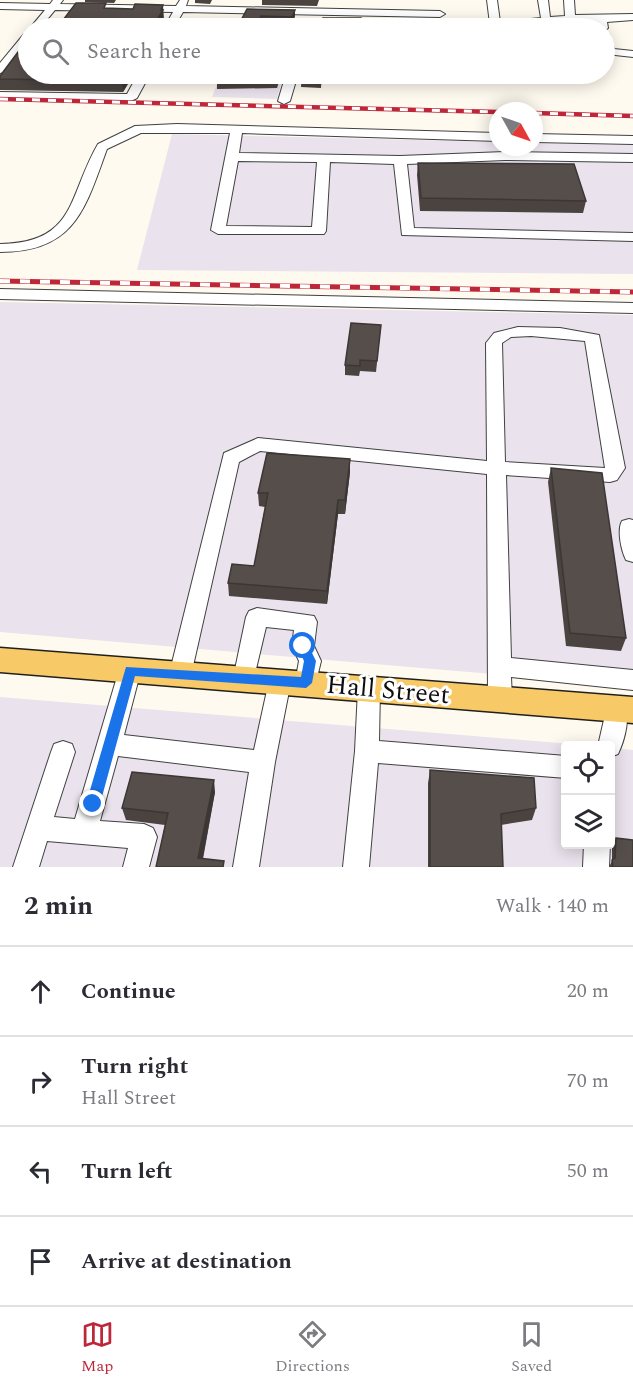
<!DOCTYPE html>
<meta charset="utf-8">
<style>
:root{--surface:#fff;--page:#f7f7f7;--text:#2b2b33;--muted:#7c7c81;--line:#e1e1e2;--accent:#bd2739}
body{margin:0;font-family:Spectral,serif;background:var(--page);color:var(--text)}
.controls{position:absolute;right:18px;bottom:18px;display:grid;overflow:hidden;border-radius:6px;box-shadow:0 3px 15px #0003}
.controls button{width:54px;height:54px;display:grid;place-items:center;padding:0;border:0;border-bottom:2px solid var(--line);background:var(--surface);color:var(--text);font:30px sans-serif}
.compass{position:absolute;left:489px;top:102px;width:54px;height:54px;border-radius:50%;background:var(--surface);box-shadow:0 3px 15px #0003;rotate:130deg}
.stop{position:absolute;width:18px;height:18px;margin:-14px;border:4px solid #1a73e8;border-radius:50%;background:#fff}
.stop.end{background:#1a73e8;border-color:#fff;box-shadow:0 2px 6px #0008}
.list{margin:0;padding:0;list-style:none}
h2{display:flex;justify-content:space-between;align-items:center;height:78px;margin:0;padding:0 24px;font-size:26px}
h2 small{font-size:20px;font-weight:400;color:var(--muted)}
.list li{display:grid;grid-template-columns:39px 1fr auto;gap:18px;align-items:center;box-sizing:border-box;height:90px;padding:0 24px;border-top:2px solid var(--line)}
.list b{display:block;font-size:22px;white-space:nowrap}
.list p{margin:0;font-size:20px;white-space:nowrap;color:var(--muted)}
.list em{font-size:20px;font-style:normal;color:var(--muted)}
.icon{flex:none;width:33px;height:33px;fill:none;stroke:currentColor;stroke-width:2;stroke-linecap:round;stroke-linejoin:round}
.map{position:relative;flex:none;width:633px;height:867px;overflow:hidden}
.search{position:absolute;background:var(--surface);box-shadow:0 3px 15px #0003;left:18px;right:18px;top:18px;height:66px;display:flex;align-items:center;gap:15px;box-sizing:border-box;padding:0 21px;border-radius:33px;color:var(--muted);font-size:22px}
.sheet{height:438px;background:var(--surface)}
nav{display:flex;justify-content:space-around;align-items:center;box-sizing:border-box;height:84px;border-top:2px solid var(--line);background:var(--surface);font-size:16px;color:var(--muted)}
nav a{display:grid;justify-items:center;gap:3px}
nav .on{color:var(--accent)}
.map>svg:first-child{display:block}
</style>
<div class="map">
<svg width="633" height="867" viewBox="0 0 633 867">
<rect width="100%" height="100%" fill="#fffaef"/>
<g fill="#eae2ec">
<path d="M221,74H284L277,99L212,97Z"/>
<path d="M172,134L498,142V147H534V143L633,145V274L137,270Z"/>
<path d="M0,302L633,315V686L0,632Z"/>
<path d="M0,697L583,745L566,746V844H610L611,748L633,750V867H0Z"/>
</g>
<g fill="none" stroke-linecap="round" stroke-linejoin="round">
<g stroke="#414141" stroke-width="2">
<g id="minor">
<path d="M53,0H63L60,4L176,6L180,0H188L186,6L440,11L445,14L440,17L183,12L174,28H164L173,12L55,10L40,28H30L45,10L0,9V3L50,4Z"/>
<path d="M487,0H497L500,22L541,18L538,0H548L550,17L565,16L564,0H574L575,15L633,14V20L607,22L608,28L604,31V28H598L597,22L570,21L482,28L490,24Z"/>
<path d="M439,25H461L466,28H434Z"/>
<path d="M604,31L609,34L614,49L633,51V57L606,54Z"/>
<path d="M28,33V42L4,72L0,73V63L24,34Z"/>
<path d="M138,74H150L137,98L131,101L0,98V92L127,94Z"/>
<path d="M286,74H298L290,101L284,104L278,101Z"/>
<path d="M177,124L498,133V141L242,133L239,153L400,156L505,152L633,154V162L505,160L407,164L414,228L633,233V241L402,235L394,164L330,162L326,231L324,234H218L211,230L230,133H141L107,149C85,209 75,252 0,252V244C77,243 68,195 98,144L135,126ZM238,161L317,162L312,227L226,226Z"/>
<path d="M534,134L633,136V144L534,142Z"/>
<path d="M0,289L633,303V313L0,299Z"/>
<path d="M518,327L560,328L599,335L625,468L617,480L610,482L506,475L511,658L633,670V690L511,677L512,699L508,706L500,709L492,706L488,699L487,474L260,451L239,462L191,675L188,682L180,685L172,682L169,675L224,453L258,438L487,461L486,343L494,333ZM531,336L585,341L605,468L505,462L502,343L511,337Z"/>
<path d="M629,519L633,520V562L626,560C621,550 617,530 622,521Z"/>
<path d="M257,608L314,616L317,622L314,646L321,661L314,690L306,693L298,690L295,683L299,661L292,646L294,630L266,627L252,686L244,689L236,686L233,679L246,617L249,611Z"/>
<path d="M130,660L138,663L141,670L124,735L254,750L269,681L272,674L280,671L288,674L291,681L275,762L259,867H233L249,772L118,756L100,821L144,824L153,828L157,837L149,867H123L128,848L47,841L39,867H13L51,752L54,744L63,741L72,744L75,752L54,817L75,819L119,670L122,663Z"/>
<path d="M369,679L377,682L380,689L379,741L566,756V778L378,763L369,867H343L355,751L358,689L361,682Z"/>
<path d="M616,699L624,702C631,715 625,740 618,754L610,757V746H598L608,702Z"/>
<path d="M584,844H610L609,867H583Z"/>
</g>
</g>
<g stroke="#1f1f1f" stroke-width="3">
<path id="major" d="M0,648L633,697V723L0,672Z"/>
</g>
<use href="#minor" fill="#fff" fill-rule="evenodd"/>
<use href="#major" fill="#f7c967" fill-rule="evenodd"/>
<g stroke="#bd2739" stroke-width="4.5">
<g id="rail-far1">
<path d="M0,99L498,112"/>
<path d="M534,113L633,116"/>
</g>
</g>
<g stroke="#bd2739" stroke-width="5">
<path id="rail" d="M0,281L633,292"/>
</g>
<use href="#rail-far1" stroke="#fff" stroke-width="3" stroke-dasharray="8" stroke-linecap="butt"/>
<use href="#rail" stroke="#fff" stroke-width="4" stroke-dasharray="10" stroke-linecap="butt"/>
</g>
<g fill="#4a4340">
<path d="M85,0H116L114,3L85,2Z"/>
<path d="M195,0H212L210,4L195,3Z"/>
<path d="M262,0H319L317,6L262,5Z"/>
<path d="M247,9L295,10V16L292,24L262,23Z"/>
<path d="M23,48L134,74L123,92L0,90V76Z"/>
<path d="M221,74H280L277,88L217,89V82Z"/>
<path d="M302,74H322L321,88L301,87Z"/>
<path d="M418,163L586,201L583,213L420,211L417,175Z"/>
<path d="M381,325L376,372L360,371L359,376L345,375V365Z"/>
<path d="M551,468L626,638L621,651L566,646L548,482Z"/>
<path d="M350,472L345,514H338L327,604L229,596L228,583L254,566L265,507L259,506L258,493Z"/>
<path d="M430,771L536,808L532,820L501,825L503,867H428V783Z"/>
<path d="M215,792L203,859L156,867L165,825L126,820L122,808Z"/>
<path d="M616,838L633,867H609L612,861V848Z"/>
</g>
<g fill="#3c3734">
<path d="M163,5L164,20L159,28H152Z"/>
<path d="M295,10V16L292,24V17Z"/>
<path d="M261,16L262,23L260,28H257Z"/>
<path d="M126,74H134L123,92L122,81Z"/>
<path d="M279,74H280L277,88V81Z"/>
<path d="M350,459V472L345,514V500Z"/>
<path d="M338,500V514L327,604V591Z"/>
<path d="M214,780L215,792L201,867L198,858Z"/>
</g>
<g fill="#564e4a" stroke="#3c3734" stroke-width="1.5">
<path d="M76,3H106L104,8L133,9L135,4L163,5L161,10H163L152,28H57Z"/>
<path d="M247,9L295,10L292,17L261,16L257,28H237Z"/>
<path d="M323,18H361V24H366V28H313L315,23H323Z"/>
<path d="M548,25L581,28H546Z"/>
<path d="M28,42V74H126L122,81L0,79V76L21,48H23Z"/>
<path d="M221,74H279L277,81L217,82Z"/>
<path d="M302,74H321V78L301,77Z"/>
<path d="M418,163L574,164L586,201L421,198Z"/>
<path d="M351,323L381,325L377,361L360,360V366L345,365Z"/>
<path d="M267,453L350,459L345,500H338L327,591L228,583L232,564L254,566L268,493H258Z"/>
<path d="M551,468L602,473L626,638L570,633Z"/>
<path d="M430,770L534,778L536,808L501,814L503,867H430Z"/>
<path d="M132,772L214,780L198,858L224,861L223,867H156L168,813L122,808Z"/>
<path d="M616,838L633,840V867H613L612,860L615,858Z"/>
</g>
<path fill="#1a73e8" d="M303,641L307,643L316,661L312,683L306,688L135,676L100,804L98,809L93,811L88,809L86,804L126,667L301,677L304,661L297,646Z"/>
<g text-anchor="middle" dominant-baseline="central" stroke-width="6" stroke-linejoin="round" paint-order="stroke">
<g font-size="26" fill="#0e0e0e" stroke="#fff">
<text transform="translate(388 690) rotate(5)">Hall Street</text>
</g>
</g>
</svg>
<div class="controls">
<button><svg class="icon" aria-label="locate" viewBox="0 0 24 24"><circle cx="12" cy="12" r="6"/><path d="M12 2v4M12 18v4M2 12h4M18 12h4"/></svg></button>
<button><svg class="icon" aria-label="layers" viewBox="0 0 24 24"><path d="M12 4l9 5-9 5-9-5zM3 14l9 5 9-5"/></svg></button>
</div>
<svg class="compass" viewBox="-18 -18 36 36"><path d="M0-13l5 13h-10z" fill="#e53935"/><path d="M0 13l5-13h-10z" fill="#7c7c81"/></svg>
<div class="stop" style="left:303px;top:646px"></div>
<div class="stop end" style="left:93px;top:804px"></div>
<div class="search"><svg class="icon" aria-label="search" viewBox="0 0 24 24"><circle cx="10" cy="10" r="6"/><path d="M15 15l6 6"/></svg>Search here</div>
</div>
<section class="sheet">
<h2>2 min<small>Walk · 140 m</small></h2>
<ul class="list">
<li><svg class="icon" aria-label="ahead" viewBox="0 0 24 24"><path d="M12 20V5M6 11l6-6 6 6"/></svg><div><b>Continue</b></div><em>20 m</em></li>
<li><svg class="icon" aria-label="right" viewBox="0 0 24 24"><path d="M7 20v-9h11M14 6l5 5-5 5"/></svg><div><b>Turn right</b><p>Hall Street</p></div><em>70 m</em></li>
<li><svg class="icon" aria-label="left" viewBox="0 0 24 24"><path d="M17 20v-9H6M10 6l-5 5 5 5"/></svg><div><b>Turn left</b></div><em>50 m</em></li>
<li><svg class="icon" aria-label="arrive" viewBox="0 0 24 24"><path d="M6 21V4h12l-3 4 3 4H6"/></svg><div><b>Arrive at destination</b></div></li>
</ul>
</section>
<nav>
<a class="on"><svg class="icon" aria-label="map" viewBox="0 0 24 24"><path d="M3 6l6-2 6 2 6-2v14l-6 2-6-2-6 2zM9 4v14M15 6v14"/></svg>Map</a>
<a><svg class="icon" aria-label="directions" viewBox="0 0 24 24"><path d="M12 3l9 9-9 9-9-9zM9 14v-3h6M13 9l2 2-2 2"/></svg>Directions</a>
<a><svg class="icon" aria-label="saved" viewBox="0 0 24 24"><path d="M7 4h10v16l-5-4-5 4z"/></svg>Saved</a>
</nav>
